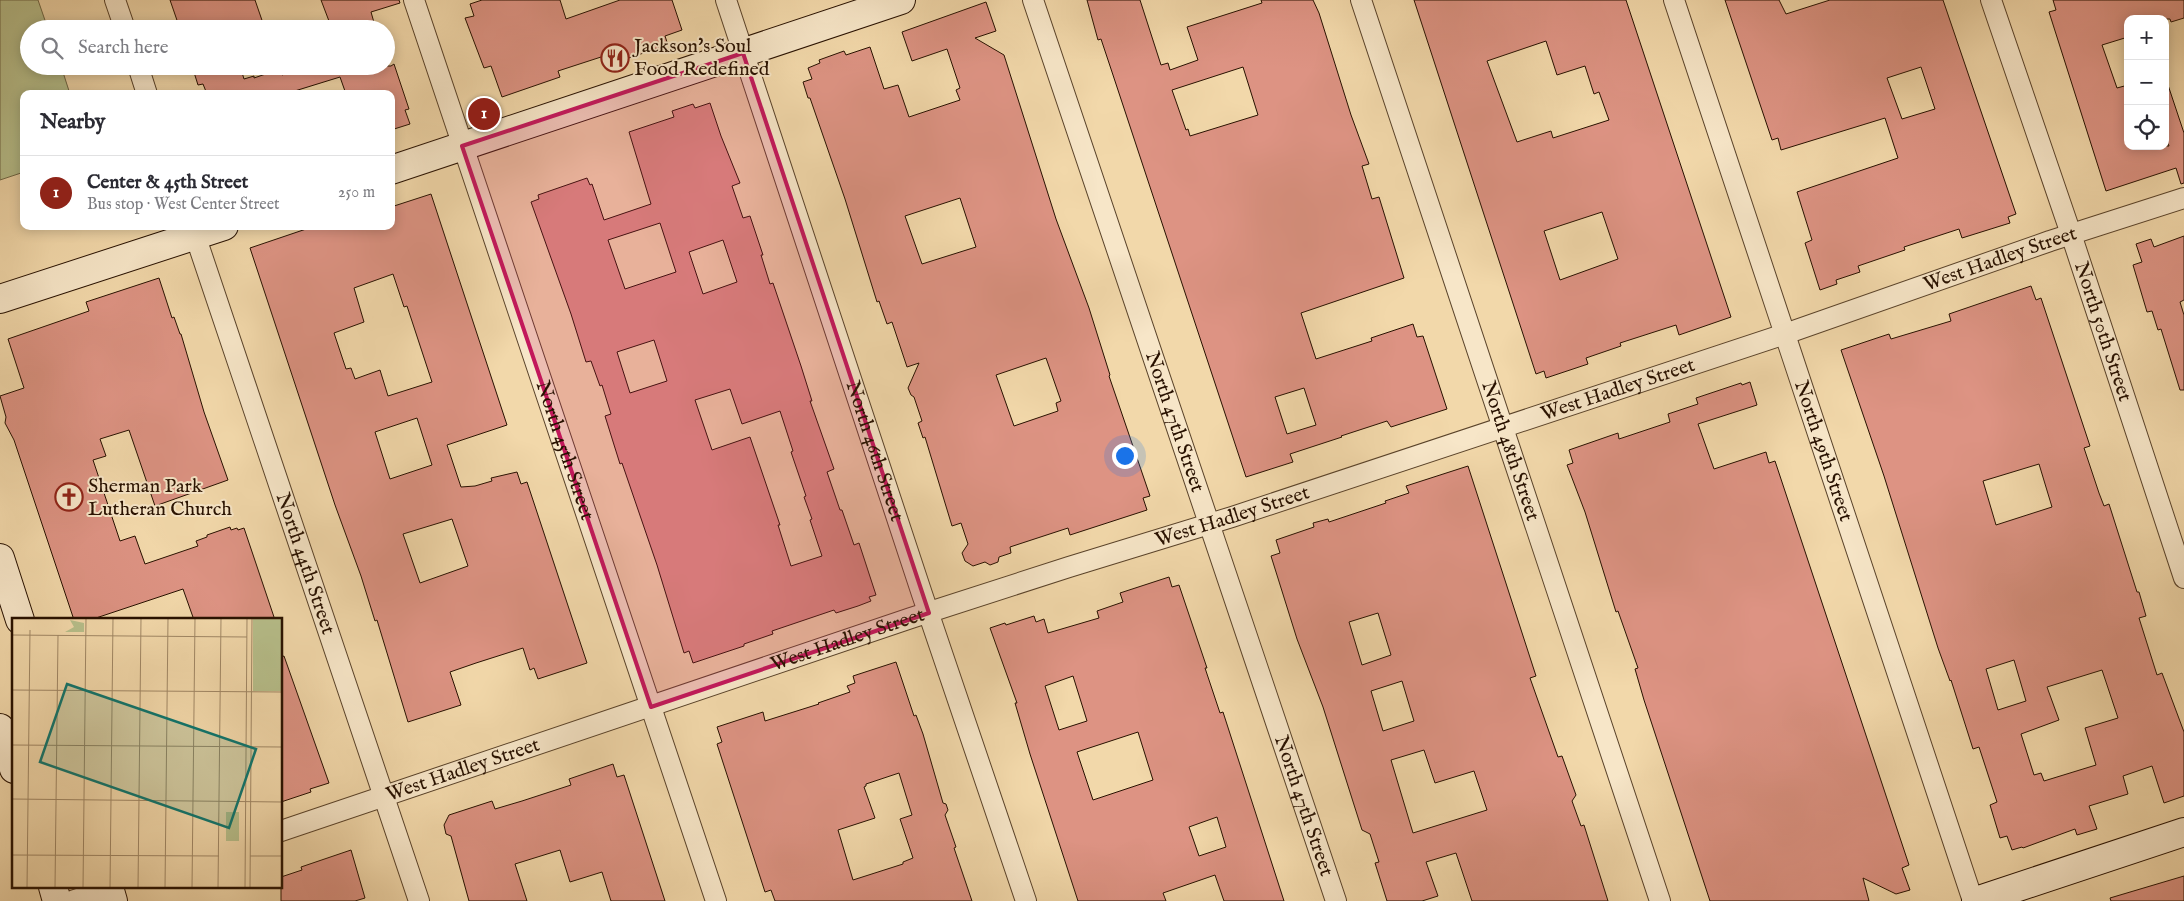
<!DOCTYPE html>
<meta charset="utf-8">
<style>
:root{--surface:#fff;--page:#f7f7f7;--text:#2b2b33;--muted:#7c7c81;--line:#e1e1e2;--accent:#8f2418}
body{margin:0;font-family:"IM FELL English",serif;background:var(--page);color:var(--text)}
.controls{position:absolute;right:15px;top:15px;display:grid;overflow:hidden;border-radius:10px;box-shadow:0 2px 12px #0003}
.controls button{width:45px;height:45px;display:grid;place-items:center;padding:0;border:0;border-bottom:1px solid var(--line);background:var(--surface);color:var(--text);font:25px sans-serif}
.you{position:absolute;left:1124px;top:455px;width:18px;height:18px;margin:-12px;border:4px solid #fff;border-radius:50%;background:#1a73e8;box-shadow:0 0 0 8px #1a73e833}
.badge{display:grid;place-items:center;width:32px;height:32px;border-radius:50%;background:var(--accent);color:#fff;font-size:16px;font-weight:700}
.pin{position:absolute;translate:-50% -50%;border:2px solid #fff;box-shadow:0 1px 5px #0006}
.list{margin:0;padding:0;list-style:none}
h2{display:flex;justify-content:space-between;align-items:center;height:65px;margin:0;padding:0 20px;font-size:21px}
h2 small{font-size:16px;font-weight:400;color:var(--muted)}
.list li{display:grid;grid-template-columns:32px 1fr auto;gap:15px;align-items:center;box-sizing:border-box;height:75px;padding:0 20px;border-top:1px solid var(--line)}
.list b{display:block;font-size:19px;white-space:nowrap}
.list p{margin:0;font-size:16px;white-space:nowrap;color:var(--muted)}
.list em{font-size:16px;font-style:normal;color:var(--muted)}
.icon{flex:none;width:28px;height:28px;fill:none;stroke:currentColor;stroke-width:2;stroke-linecap:round;stroke-linejoin:round}
.map{position:relative;flex:none;width:2184px;height:901px;overflow:hidden}
.search{position:absolute;background:var(--surface);box-shadow:0 2px 12px #0003;left:20px;top:20px;width:375px;height:55px;display:flex;align-items:center;gap:12px;box-sizing:border-box;padding:0 18px;border-radius:28px;color:var(--muted);font-size:19px}
.panel{position:absolute;background:var(--surface);box-shadow:0 2px 12px #0003;left:20px;top:90px;width:375px;height:140px;border-radius:10px}
.map>svg:first-child{display:block}
</style>
<div class="map">
<svg width="2184" height="901" viewBox="0 0 2184 901">
<rect width="100%" height="100%" fill="#f2d8aa"/>
<filter id="stains"><feTurbulence type="fractalNoise" baseFrequency=".004" numOctaves="4"/><feColorMatrix values="0 0 0 0 .2 0 0 0 0 .09 0 0 0 0 .02 0 0 0 .5 -.17"/></filter>
<radialGradient id="worn" r=".72"><stop offset=".6" stop-color="#630" stop-opacity="0"/><stop offset="1" stop-color="#630" stop-opacity=".3"/></radialGradient>
<path fill="#b7bf8b" stroke="#706846" d="M0,0H38L48,29H29V66H61L70,94H24V172L0,180Z"/>
<g fill="#dd9383" stroke="#281100" fill-rule="evenodd">
<path d="M170,0H255L265,29H180Z"/>
<path d="M321,0H399L400,3L371,12L375,26L366,29H332Z"/>
<path d="M482,0H560L566,19L620,0H672L682,30L665,36L668,45L604,66L601,57L558,71L560,77L502,97L491,66L484,68L465,18L474,16L470,4Z"/>
<path d="M1087,0H1140L1161,65L1168,63L1170,70L1198,60L1187,27L1262,3L1261,0H1313L1319,13L1351,115L1369,164L1362,166L1372,199L1379,197L1404,278L1301,313L1316,359L1372,341L1371,338L1413,324L1417,337L1423,336L1447,409L1391,427L1387,421L1341,436L1342,437L1290,454L1293,462L1246,477L1112,72L1101,39L1098,40ZM1243,67L1258,115L1190,136L1188,129L1186,130L1172,90ZM1304,388L1316,425L1287,434L1275,397Z"/>
<path d="M1414,0H1626L1731,317L1679,335L1676,325L1620,343L1621,346L1586,358L1588,364L1546,378L1544,371L1536,374ZM1546,41L1557,75L1585,66L1594,94L1599,92L1609,120L1553,138L1551,131L1517,142L1487,61ZM1602,212L1618,259L1560,280L1544,231Z"/>
<path d="M1725,0H1779L1786,14L1830,0H1943L2016,214L2008,217L2010,223L1962,238L1959,229L1904,247L1905,250L1858,266L1860,272L1836,280L1837,284L1820,290L1805,243L1812,240L1797,192L1898,158L1885,118L1781,150L1778,138L1772,140ZM1921,67L1935,109L1902,119L1887,78Z"/>
<path d="M2053,0H2184V18L2171,22L2170,19H2128V37L2102,45L2117,88L2128,85V146H2169L2165,136V86L2168,85L2184,133V183L2181,184L2176,168L2106,191L2049,12L2056,10Z"/>
<path d="M986,2L996,31L975,38L1004,55L1056,219L1089,308L1110,375L1109,376L1150,496L1143,498L1147,510L1070,535L1068,528L1010,547L1011,553L999,557L998,562L990,565L985,562L973,566L965,561L962,553L968,544L961,523L952,526L925,437L923,438L918,423L922,421L914,397L911,395L908,388L919,363L907,367L892,322L887,324L879,301L877,302L845,199L810,98H808L803,82L812,79L808,68L820,63L819,60L844,51L846,55L870,47L884,89L898,85L909,117L960,100L956,90L960,88L947,49L912,61L902,32ZM960,198L976,247L922,264L905,216ZM1046,358L1061,401L1056,403L1058,411L1014,426L996,375Z"/>
<path d="M394,64L409,109L405,110L410,124L391,130V94H346L340,77L285,94H207L203,84L198,85L192,66H240L244,79L254,76V78L280,69L282,75L307,66H391Z"/>
<path d="M710,103L721,136L740,183L732,186L743,218L750,216L763,255H761L770,284L773,283L801,366L812,401H810L834,469L827,472L840,510H842L854,545L859,543L876,595L869,597L871,601L858,606L836,613L834,610L772,631L773,634L744,644V646L693,663L689,651L684,653L657,565L622,463L620,464L605,416L611,414L602,385L600,386L591,361L586,362L571,314L531,202L539,199L538,195L587,178L590,185L592,184L604,220L651,204L629,132L674,117L672,111L693,104L695,108ZM660,223L676,272L625,289L608,240ZM723,240L737,282L703,294L689,252ZM654,340L667,381L630,393L617,352ZM730,389L742,424L780,411L793,451L791,452L806,496L804,497L812,519L810,520L822,556L791,566L778,525H780L750,437L712,450L695,400Z"/>
<path d="M431,194L507,425L447,445L461,487L475,486L492,481L491,478L517,472L521,484L527,482L587,663L538,679L534,668L530,670L523,648L476,663L450,672L461,705L408,722L377,620L375,621L361,576L335,505L250,248L315,226H391V207ZM393,274L404,307L407,306L432,382L388,396L380,370L355,379L351,368L346,369L334,333L364,322L354,288ZM417,418L432,465L390,479L375,432ZM452,519L468,566L420,583L403,534Z"/>
<path d="M2184,236V300L2180,302L2184,315V390H2180L2161,329L2158,330L2152,311L2147,312L2133,265L2142,262L2136,244L2151,239L2154,247Z"/>
<path d="M159,278L172,318L174,317L180,334H181L204,412L228,480L155,506L129,430L100,439L106,456L93,460L120,541L135,536L145,564L198,546L196,541L207,537V535L230,527L231,530L237,528L238,530L244,528L275,620H194L183,589L90,620H74L14,440L5,423L6,417L0,396L24,388L8,339L89,311L86,302Z"/>
<path d="M2031,286L2036,300L2041,298L2090,446L2084,448L2099,493L2104,506L2109,504L2137,592H2139L2146,616L2139,618L2157,675L2162,673L2184,732V796L2164,803L2152,766L2123,776L2128,794L2089,806L2097,829L2077,835L2075,829L2023,848L2022,847L2012,850L2007,836L2000,838L1990,805L1997,802L1979,747L1973,749L1951,680L1950,681L1938,648L1884,476L1841,350L1889,334L1891,339L1951,321L1949,314ZM2039,464L2052,507L1996,525L1983,481ZM2014,660L2026,701L1998,710L1986,669ZM2102,670L2118,718L2085,728L2096,765L2044,781L2041,773L2034,775L2021,734L2059,720L2047,687Z"/>
<path d="M1750,382L1757,405L1698,424L1714,469L1766,452L1769,463L1775,461L1909,865L1902,868L1910,890L1896,894L1863,878L1869,901H1710L1644,700L1635,669L1638,668L1618,611L1616,612L1585,512L1567,465L1573,463L1569,450L1618,433L1619,439L1670,422L1668,414L1698,404L1696,398L1741,383L1742,385Z"/>
<path d="M1468,466L1536,676L1530,678L1558,757L1562,756L1576,795L1572,801L1581,826L1584,825L1608,901H1472L1456,853L1426,862L1438,896L1422,901H1387L1375,863L1379,862L1370,834L1362,830L1323,707L1297,639L1271,556L1280,553L1276,540L1314,527L1313,523L1328,519L1329,522L1386,503L1385,501L1409,493L1406,486ZM1378,613L1391,655L1362,665L1349,622ZM1402,681L1414,721L1383,731L1371,691ZM1424,750L1435,783L1474,771L1487,810L1413,833L1391,760Z"/>
<path d="M1169,577L1172,587L1179,585L1207,668H1205L1220,713L1223,712L1284,901H1224L1215,875L1163,893L1166,901H1078L1030,754L1015,703H1017L990,628L1005,623L1006,625L1034,616L1036,622L1044,619L1048,633L1099,618L1097,611L1123,602L1120,593ZM1073,676L1087,721L1059,730L1045,686ZM1138,732L1153,780L1093,800L1077,752ZM1217,817L1226,847L1199,856L1189,827Z"/>
<path d="M284,656L329,783L310,789L311,792L281,802V657Z"/>
<path d="M896,662L914,716L916,715L923,734L943,803L946,804L948,810L945,815L956,847L954,848L972,901H775L771,890L765,892L717,744L722,742L717,727L763,712L765,721L819,704L818,703L850,692L847,686L855,683L853,676ZM899,773L912,815L900,819L913,858L903,862V864L853,880L838,830L875,818L864,787L866,786V784Z"/>
<path d="M613,764L617,777L624,775L665,901H611L602,872L570,882L560,850L515,864L527,901H469L451,836L446,834L444,825L449,815L492,801L495,809L522,801L571,785L569,779Z"/>
<path d="M351,850L365,898L355,901H281V877L302,870L301,867Z"/>
<path d="M2184,876V901H2111L2110,898Z"/>
</g>
<g fill="none" stroke-linecap="round" stroke-linejoin="round">
<g stroke="#5a432a" stroke-width="22">
<g id="street">
<path d="M115,0L125,29"/>
<path id="s1" d="M414,0L716,901"/>
<path id="s2" d="M726,0L922,594L1026,901"/>
<path id="s3" d="M1033,0L1336,901"/>
<path id="s4" d="M1361,0L1660,901"/>
<path id="s5" d="M1674,0L1973,901"/>
<path id="s6" d="M1991,0L2071,234L2184,578"/>
<path d="M138,66L147,94"/>
<path id="s7" d="M192,226L419,901"/>
<path id="s8" d="M281,831L911,618L1069,567L1232,517L1785,334L2050,241L2184,198"/>
<path d="M72,901L113,887"/>
</g>
</g>
<g stroke="#281100" stroke-width="30">
<g id="secondary">
<path d="M391,170L901,0"/>
<path d="M0,299L224,226"/>
<path d="M0,558L20,620"/>
<path d="M0,728L14,769"/>
<path d="M53,887L57,901"/>
<path d="M109,887L113,901"/>
<path d="M1976,901L2184,832"/>
</g>
</g>
<use href="#street" stroke="#f7e6c8" stroke-width="20"/>
<use href="#secondary" stroke="#f7e6c8" stroke-width="28"/>
</g>
<path fill="#c2185b" fill-opacity="0.2" stroke="#c2185b" stroke-width="4" stroke-linejoin="round" d="M743,53L929,613L651,707L462,146Z"/>
<defs>
<g id="restaurant-ring" transform="scale(1.4375)"><circle r="9.5" fill="#f7e6c8" stroke="#8f2418" stroke-width="1.5"/><path d="M-5-6h1v4h1v-4h1v4h1v-4h1v5L-1.5 .5V6h-2V.5L-5-1ZM5-6V6H3V1.5H1.5Q1.5-4 5-6Z" fill="#8f2418"/></g>
<g id="church-ring" transform="scale(1.4375)"><circle r="9.5" fill="#f7e6c8" stroke="#8f2418" stroke-width="1.5"/><path d="M-1.2-6h2.4v3.5h3.3v2.4h-3.3V6h-2.4V-.1h-3.3v-2.4h3.3Z" fill="#8f2418"/></g>
</defs>
<g fill-rule="evenodd">
<use href="#restaurant-ring" x="615" y="58"/>
<use href="#church-ring" x="69" y="497"/>
</g>
<g text-anchor="middle" dominant-baseline="central" stroke-width="4" stroke-linejoin="round" paint-order="stroke">
<g font-size="20" fill="#281100" stroke="#f7e6c8" text-anchor="start">
<text x="634" y="46">Jackson's Soul<tspan x="634" dy="23">Food Redefined</tspan></text>
<text x="88" y="486">Sherman Park<tspan x="88" dy="23">Lutheran Church</tspan></text>
</g>
<g font-size="20" fill="#281100" stroke="#f7e6c8">
<text stroke="none"><textPath href="#s8" startOffset="1812">West Hadley Street</textPath></text>
<text stroke="none"><textPath href="#s6" startOffset="350">North 50th Street</textPath></text>
<text stroke="none"><textPath href="#s8" startOffset="1408">West Hadley Street</textPath></text>
<text stroke="none"><textPath href="#s3" startOffset="445">North 47th Street</textPath></text>
<text stroke="none"><textPath href="#s1" startOffset="475">North 45th Street</textPath></text>
<text stroke="none"><textPath href="#s2" startOffset="475">North 46th Street</textPath></text>
<text stroke="none"><textPath href="#s4" startOffset="475">North 48th Street</textPath></text>
<text stroke="none"><textPath href="#s5" startOffset="475">North 49th Street</textPath></text>
<text stroke="none"><textPath href="#s8" startOffset="1002">West Hadley Street</textPath></text>
<text stroke="none"><textPath href="#s7" startOffset="356">North 44th Street</textPath></text>
<text stroke="none"><textPath href="#s8" startOffset="598">West Hadley Street</textPath></text>
<text stroke="none"><textPath href="#s8" startOffset="192">West Hadley Street</textPath></text>
<text stroke="none"><textPath href="#s3" startOffset="850">North 47th Street</textPath></text>
</g>
</g>
<g transform="translate(12 618)">
<rect width="270" height="270" fill="#f2d8aa"/>
<path d="M241,0H270V73H241ZM58,2L72,5V14H53L62,9ZM214,194H227V223H214Z" fill="#b7bf8b"/>
<path fill="none" stroke="#a18866" stroke-width="1" d="M0,17L235,19M0,72L270,74M0,127L270,129M0,181L270,184M0,237L207,238M238,238H270M15,270L18,12M43,270L46,17M71,270L74,0M98,270L101,0M126,270L129,0M153,270L156,0M180,270L183,0M206,270L209,0M233,270L235,0M238,270L240,0"/>
<path fill="#0f766e" fill-opacity="0.15" stroke="#0f766e" stroke-width="2.5" d="M55,66L244,131L217,210L28,144Z"/>
<rect width="270" height="270" fill="none" stroke="#281100" stroke-width="2.5"/>
</g>
<rect width="100%" height="100%" filter="url(#stains)"/>
<rect width="100%" height="100%" fill="url(#worn)"/>
</svg>
<div class="controls">
<button>+</button>
<button>−</button>
<button><svg class="icon" aria-label="locate" viewBox="0 0 24 24"><circle cx="12" cy="12" r="6"/><path d="M12 2v4M12 18v4M2 12h4M18 12h4"/></svg></button>
</div>
<div class="you"></div>
<div class="pin badge" style="left:484px;top:114px">1</div>
<div class="search"><svg class="icon" aria-label="search" viewBox="0 0 24 24"><circle cx="10" cy="10" r="6"/><path d="M15 15l6 6"/></svg>Search here</div>
<section class="panel">
<h2>Nearby<small></small></h2>
<ul class="list">
<li><span class="badge">1</span><div><b>Center &amp; 45th Street</b><p>Bus stop · West Center Street</p></div><em>250 m</em></li>
</ul>
</section>
</div>
